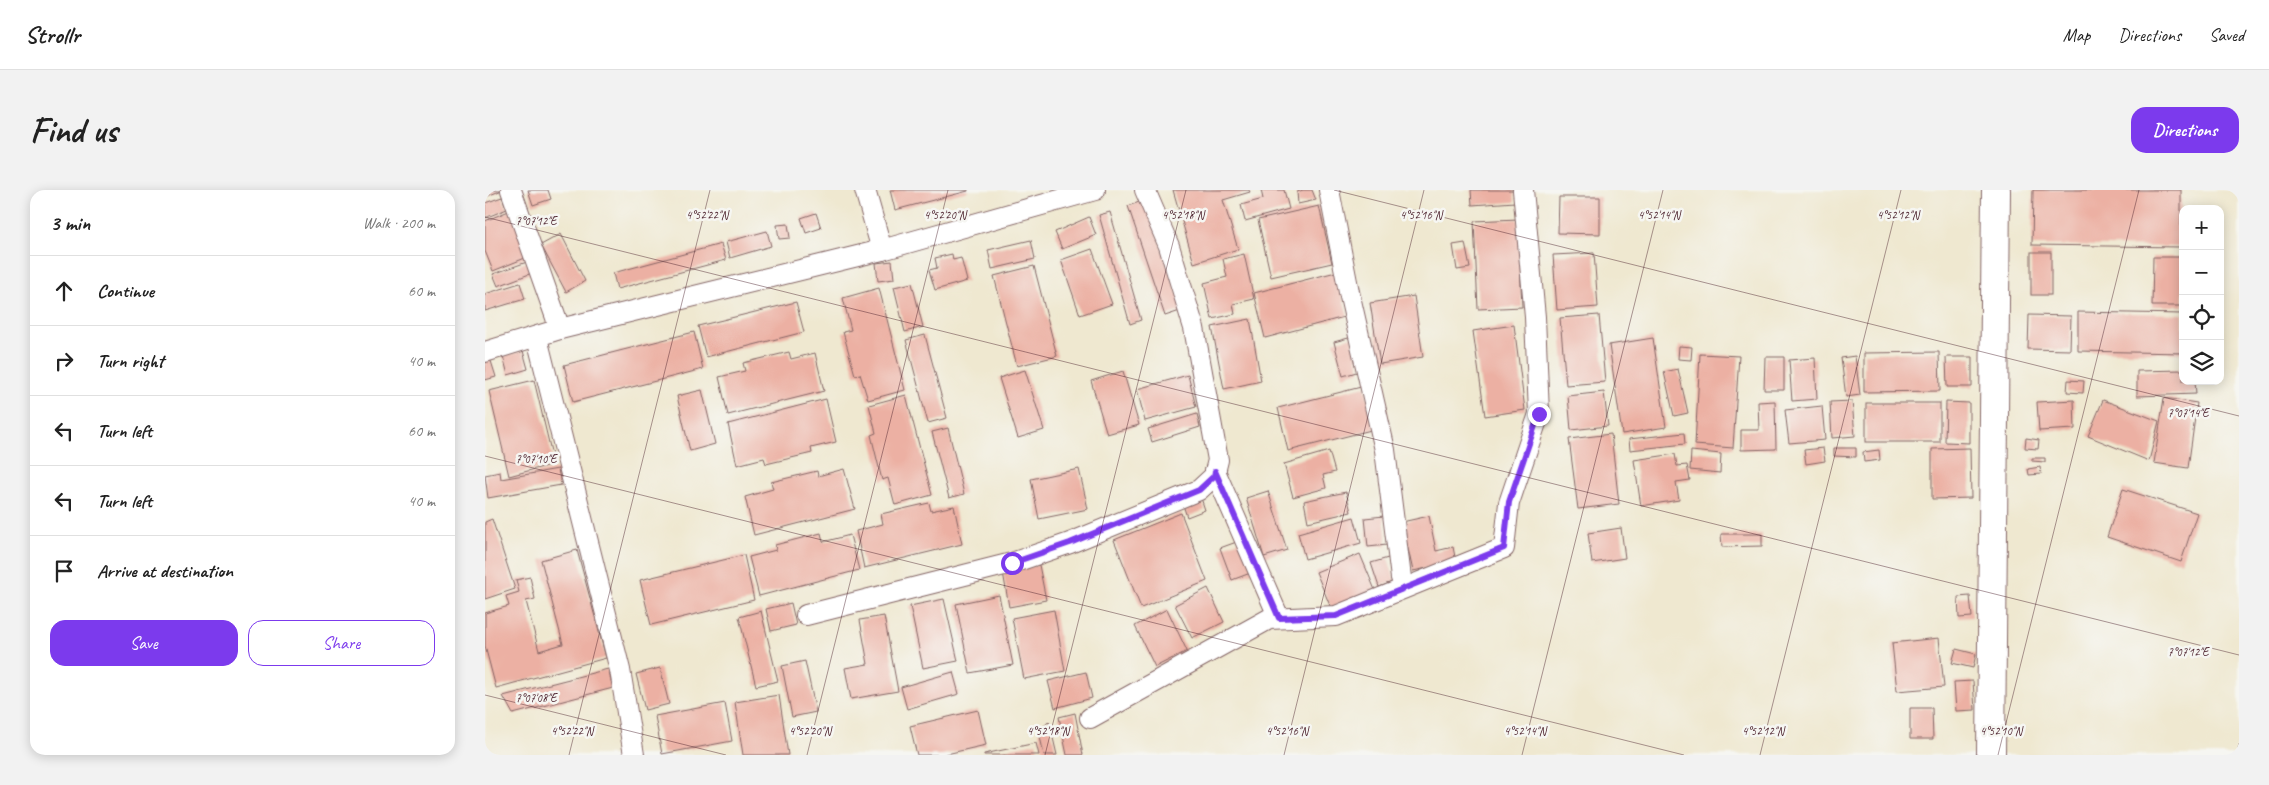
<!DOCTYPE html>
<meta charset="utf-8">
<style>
:root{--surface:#fff;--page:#f2f2f2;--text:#222;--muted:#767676;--line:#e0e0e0;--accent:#7c3aed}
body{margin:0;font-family:Caveat,sans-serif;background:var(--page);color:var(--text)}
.controls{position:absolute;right:15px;top:15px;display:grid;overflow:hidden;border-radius:10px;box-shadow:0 2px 12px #0003}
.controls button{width:45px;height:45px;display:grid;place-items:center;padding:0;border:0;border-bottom:1px solid var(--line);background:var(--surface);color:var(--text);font:25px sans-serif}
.stop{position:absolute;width:15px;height:15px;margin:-11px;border:4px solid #7c3aed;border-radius:50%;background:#fff}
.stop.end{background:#7c3aed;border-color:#fff;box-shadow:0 1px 5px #0008}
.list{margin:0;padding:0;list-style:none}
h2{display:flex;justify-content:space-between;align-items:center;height:65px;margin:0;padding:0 20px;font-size:21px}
h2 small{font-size:16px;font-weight:400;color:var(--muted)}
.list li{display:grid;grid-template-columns:32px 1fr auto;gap:15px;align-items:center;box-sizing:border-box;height:70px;padding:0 20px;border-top:1px solid var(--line)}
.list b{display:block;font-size:19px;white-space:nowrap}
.list em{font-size:16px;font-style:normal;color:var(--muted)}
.actions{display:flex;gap:10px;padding:15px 20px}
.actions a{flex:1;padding:11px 0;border:1px solid var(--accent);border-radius:15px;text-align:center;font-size:18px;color:var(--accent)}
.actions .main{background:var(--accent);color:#fff}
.icon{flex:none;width:28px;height:28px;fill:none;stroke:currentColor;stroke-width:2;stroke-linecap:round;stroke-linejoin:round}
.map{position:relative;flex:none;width:1754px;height:565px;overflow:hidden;border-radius:15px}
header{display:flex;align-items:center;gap:30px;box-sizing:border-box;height:70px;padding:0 25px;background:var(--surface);border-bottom:1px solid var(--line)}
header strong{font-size:24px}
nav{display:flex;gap:28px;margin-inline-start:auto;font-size:18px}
.intro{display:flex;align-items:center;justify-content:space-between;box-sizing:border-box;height:120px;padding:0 30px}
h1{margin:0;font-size:35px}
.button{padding:12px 22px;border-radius:15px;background:var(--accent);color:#fff;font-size:18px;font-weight:700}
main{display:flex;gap:30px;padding:0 30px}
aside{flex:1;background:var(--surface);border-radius:15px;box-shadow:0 2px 12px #0003}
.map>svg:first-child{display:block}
</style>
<header>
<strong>Strollr</strong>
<nav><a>Map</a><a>Directions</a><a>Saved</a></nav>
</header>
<div class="intro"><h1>Find us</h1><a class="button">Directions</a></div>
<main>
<aside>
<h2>3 min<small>Walk · 200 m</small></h2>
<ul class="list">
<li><svg class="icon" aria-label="ahead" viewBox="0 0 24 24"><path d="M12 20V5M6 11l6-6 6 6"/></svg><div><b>Continue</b></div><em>60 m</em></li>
<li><svg class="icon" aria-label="right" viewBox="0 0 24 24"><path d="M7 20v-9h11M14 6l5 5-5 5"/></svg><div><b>Turn right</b></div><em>40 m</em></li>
<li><svg class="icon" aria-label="left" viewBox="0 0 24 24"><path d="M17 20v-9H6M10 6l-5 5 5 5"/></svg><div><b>Turn left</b></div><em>60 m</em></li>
<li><svg class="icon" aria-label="left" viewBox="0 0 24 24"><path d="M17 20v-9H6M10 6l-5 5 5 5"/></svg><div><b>Turn left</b></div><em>40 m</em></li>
<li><svg class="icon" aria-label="arrive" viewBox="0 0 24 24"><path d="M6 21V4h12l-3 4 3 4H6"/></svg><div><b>Arrive at destination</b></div></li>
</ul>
<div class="actions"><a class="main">Save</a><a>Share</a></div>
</aside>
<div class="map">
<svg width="1754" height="565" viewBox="0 0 1754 565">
<rect width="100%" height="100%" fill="#f6f6f2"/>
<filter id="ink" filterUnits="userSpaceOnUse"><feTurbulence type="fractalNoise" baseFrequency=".02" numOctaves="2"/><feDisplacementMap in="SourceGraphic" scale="10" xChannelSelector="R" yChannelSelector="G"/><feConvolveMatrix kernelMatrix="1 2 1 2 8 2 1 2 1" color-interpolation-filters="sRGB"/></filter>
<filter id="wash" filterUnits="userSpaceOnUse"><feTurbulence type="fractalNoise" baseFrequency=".0096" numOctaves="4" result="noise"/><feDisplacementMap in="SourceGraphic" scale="20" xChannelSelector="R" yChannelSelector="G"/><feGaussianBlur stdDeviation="1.12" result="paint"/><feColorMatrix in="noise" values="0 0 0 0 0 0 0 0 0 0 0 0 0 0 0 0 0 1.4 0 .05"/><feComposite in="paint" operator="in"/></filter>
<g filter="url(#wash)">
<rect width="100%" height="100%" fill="#efe8d0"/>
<g id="blocks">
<g fill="#ecb0a3">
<path d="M0,0H17L0,7Z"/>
<path d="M43,0H63L66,9L48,15Z"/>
<path d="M405,0H483V1L410,20Z"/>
<path d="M688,0H764L765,2L738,10L753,59L709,73Z"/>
<path d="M776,0H799L804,19L760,31L756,15L778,9Z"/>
<path d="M818,0H827L831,10L813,14L812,2Z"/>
<path d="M986,0H1029L1030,12L987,15Z"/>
<path d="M1548,0H1696V57L1547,55Z"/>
<path d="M17,7L22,19L0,28V13Z"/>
<path d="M1074,7H1115V44L1073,43Z"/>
<path d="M660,10L698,120L680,126L643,16Z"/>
<path d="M834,16L847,73L786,87L773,30Z"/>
<path d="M26,20L45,66L8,81L0,61V31Z"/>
<path d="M625,22L656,130L645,134L614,25Z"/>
<path d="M331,23L336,38L321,43L316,28Z"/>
<path d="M604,27L611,45L577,59L570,42Z"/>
<path d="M1033,29L1037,117L993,119L989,31Z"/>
<path d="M303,34L305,48L294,49L292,35Z"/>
<path d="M282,41L286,56L245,68L241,52Z"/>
<path d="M76,44L100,91L81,102L56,55Z"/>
<path d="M546,50L550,69L507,79L503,60Z"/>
<path d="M980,53L985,78L972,80L968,55Z"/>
<path d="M236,54L241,70L132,99L128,83Z"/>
<path d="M607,59L627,114L595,125L576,70Z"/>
<rect x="1546" y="62" width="20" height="43"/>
<path d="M1109,63L1113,117L1072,120L1068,65Z"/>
<path d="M467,64L468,70L476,68L482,91L450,100L444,80L452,78L450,68Z"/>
<path d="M759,64L769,109L748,114L750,124L727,129L719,93L742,87L738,69Z"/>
<path d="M1668,67H1698V116H1667Z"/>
<path d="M407,71L409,89L393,91L391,73Z"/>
<path d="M42,72L47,83L13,96L8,84Z"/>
<path d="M549,76L572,166L532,176L509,86Z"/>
<path d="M851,82L863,126L780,148L769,103Z"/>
<path d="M35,93L40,109L0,121V104Z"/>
<path d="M427,93L438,137L420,142L409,97Z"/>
<path d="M394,98L420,200L383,210L375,184L370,185L358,142L366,140L358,108Z"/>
<path d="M929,106L938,167L895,174L885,113Z"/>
<path d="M311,112L319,142L221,167L213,136Z"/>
<path d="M1593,122L1698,124V163L1593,161Z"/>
<path d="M1114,125L1120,192L1081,195L1075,128Z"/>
<path d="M1544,125L1586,126L1585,160L1543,159Z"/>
<path d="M765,129L776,191L739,199L727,137Z"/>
<path d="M1029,135L1040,220L1000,226L988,141Z"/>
<path d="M209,142L218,179L88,212L79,175Z"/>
<path d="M440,145L462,228L443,233L421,150Z"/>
<path d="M867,147L875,181L858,186L849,152Z"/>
<path d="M1168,148L1181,237L1137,244L1124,155Z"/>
<path d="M1194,156L1207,157L1206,170L1193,169Z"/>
<path d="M38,161L43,179L23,185L18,166Z"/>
<path d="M304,162L306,169L330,163L339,201L243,225L234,187L260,181L258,173Z"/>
<path d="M1454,162L1455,201L1379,202V163Z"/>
<path d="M1215,164L1254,166L1248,258L1210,255Z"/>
<path d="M1370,166L1375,205L1361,207L1356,168Z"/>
<path d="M1280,167H1299V200H1279Z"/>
<path d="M1461,167H1487V197H1462Z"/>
<path d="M5,168L11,187L0,190V169Z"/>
<path d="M1330,168L1332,209L1307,211L1304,170Z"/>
<path d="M1193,179L1203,223L1189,226L1179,182Z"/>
<path d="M540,180L559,240L533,248L514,188Z"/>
<path d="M1698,180V191H1710L1711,204L1652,206V181Z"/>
<path d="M638,181L654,235L622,244L606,191Z"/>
<path d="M703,185L711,217L660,231L652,199Z"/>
<path d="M49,190L69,274L24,286L4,201Z"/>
<path d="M1583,190L1599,191L1598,203L1582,202Z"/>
<path d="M880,196L890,239L803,261L793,218Z"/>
<path d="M217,200L230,254L205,261L192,206Z"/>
<path d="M1119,202L1123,236L1086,240L1083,206Z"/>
<path d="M421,205L447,305L410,315L403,288L397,290L386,245L391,243L384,215Z"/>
<path d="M1679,208L1712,213L1703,278L1669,273Z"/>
<path d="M341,209L351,252L326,258L327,263L281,274L279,268L252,275L243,234Z"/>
<path d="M1589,210L1590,239L1554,241L1552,212Z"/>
<path d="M1618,210L1674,231L1664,271L1603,246Z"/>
<path d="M1290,211L1291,259L1256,260V240H1274L1273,212Z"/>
<path d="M1367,211L1370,246L1347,248L1345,212Z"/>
<path d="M1461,212L1484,213V253L1460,252Z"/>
<rect x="1381" y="213" width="74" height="39"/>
<path d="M1337,216L1340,250L1304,253L1300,220Z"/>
<path d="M712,224L715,237L667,252L663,239Z"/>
<path d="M463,238L479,304L464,308L447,242Z"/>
<path d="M1199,243L1200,254L1145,260L1144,249Z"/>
<path d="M1126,244L1134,314L1093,319L1084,249Z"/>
<path d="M1541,248L1554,250L1553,259L1540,258Z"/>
<path d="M1338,258L1340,271L1321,274L1319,260Z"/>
<path d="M1349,258H1371V267L1349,266Z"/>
<path d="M1485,258L1486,308L1447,309V259Z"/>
<path d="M1394,260L1395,270L1379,272L1378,262Z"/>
<path d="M844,261L850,282L838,285L841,298L808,307L799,274Z"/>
<path d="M1206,261L1236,264L1235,283L1205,280Z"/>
<path d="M1190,264L1192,276L1202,275L1205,290L1191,292L1194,310L1156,316L1149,270Z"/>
<path d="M1547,268H1560V272L1547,271Z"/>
<path d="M1555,277L1556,284L1544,285L1543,279Z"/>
<path d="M73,279L76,295L3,308L0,285L15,282L16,289Z"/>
<path d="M359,279L370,319L269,345L260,307L288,299L286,292L332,281L333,286Z"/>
<path d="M594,279L603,319L554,329L546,289Z"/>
<path d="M1638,299L1712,323L1696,372L1622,347Z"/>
<path d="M783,301L802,360L779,367L761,308Z"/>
<path d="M861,302L866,322L823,332L819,311Z"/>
<path d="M715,305L720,320L702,327L697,312Z"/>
<path d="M444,313L446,321L469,316L477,354L379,378L371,341L398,334L396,324Z"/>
<path d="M696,323L722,391L656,418L629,350Z"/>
<path d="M899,326L902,355L883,357L880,328Z"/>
<path d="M944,326L951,361L968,357L971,372L928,381L917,332Z"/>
<path d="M869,327L876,353L820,369L813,343Z"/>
<path d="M7,329L30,399L0,409V332Z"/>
<path d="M1136,338L1140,368L1107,373L1103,343Z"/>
<path d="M336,343L338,352L365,345L374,380L274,406L264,367L291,360L290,355Z"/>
<path d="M1236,344H1277V356L1237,357Z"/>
<path d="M757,350L768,382L747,390L735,358Z"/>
<path d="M92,360L121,468L11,498L0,456V423L24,416L21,406L34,402L31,390L45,387L50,409L41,411L54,461L78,454L56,370Z"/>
<path d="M875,364L890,400L846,418L831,382Z"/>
<path d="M259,365L269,410L166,435L155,390Z"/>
<path d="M903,368L910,391L894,397L886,373Z"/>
<path d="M554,375L561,410L524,417L518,382Z"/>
<path d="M723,398L739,432L707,448L690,415Z"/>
<path d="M514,405L528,475L485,483L471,414Z"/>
<path d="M1485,406L1487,427L1474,428L1473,407Z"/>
<path d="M459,409L473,471L438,478L425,416Z"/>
<path d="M306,413L311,435L286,441L281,419Z"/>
<path d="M682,419L702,461L670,477L650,436Z"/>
<path d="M569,420L580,481L539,489L527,428Z"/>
<path d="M276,421L293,491L271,496L254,427Z"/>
<path d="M399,426L413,501L366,509L360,478L383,474L375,430Z"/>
<path d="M1454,448L1459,497L1412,501L1407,453Z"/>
<path d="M1471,459L1491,464L1488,478L1467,473Z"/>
<path d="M320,471L331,522L307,527L297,476Z"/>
<path d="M175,478L184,514L160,520L151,484Z"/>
<path d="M123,479L128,498L28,524L18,506Z"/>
<path d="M468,482L474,504L422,519L416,497Z"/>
<path d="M601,482L607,508L570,518L563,491Z"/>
<path d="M1488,491L1490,520L1471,521L1469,492Z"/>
<path d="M294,505L303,565H258L250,512Z"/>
<path d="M240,513L247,551L177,564L170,526Z"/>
<path d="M1425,518H1447L1448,549H1425Z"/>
<path d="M493,520L501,555L457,565H432L425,536Z"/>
<path d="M590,523L598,565H582L574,527Z"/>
<path d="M564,531L572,565H559L554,542Z"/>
<path d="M551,553L554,565H499V564Z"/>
</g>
</g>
</g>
<g filter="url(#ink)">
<use href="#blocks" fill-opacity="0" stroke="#846565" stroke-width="1"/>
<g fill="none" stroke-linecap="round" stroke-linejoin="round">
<g stroke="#846565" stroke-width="22">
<g id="street">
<path d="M26,0L75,139"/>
<path d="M380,0L397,60"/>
<path d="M844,0L864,102L900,260L916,388"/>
<path d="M52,148L135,480L149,565"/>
<path d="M0,162L75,139L397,60L610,0"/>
<path d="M730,281L794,428"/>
<path d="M321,425L527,373L585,353L714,300L729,286L733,270L709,138L684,56L660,0"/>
<path d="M605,528L784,429L851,426L1019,358L1024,313L1054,224L1050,127L1038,0"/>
</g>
</g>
<g stroke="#846565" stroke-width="30">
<path id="secondary" d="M1506,565L1511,0"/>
</g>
<use href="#street" stroke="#fff" stroke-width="20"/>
<use href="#secondary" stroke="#fff" stroke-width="28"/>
</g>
</g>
<g fill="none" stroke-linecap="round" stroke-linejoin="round" filter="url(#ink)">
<path stroke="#7c3aed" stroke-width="6" d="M527,373L585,353L714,300L729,286L730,281L794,428L851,426L1019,358L1024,312L1054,224"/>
</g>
<path fill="none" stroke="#4a1f2b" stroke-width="1" stroke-opacity="0.45" d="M849,0L1754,226M0,27L1754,465M0,266L1199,565M0,505L241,565M84,565L225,0M322,565L463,0M560,565L701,0M799,565L939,0M1037,565L1178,0M1275,565L1416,0M1513,565L1654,0M1751,565L1754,553"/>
<g font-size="12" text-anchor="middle" fill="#4a1f2b" stroke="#f6f6f2" stroke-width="5" stroke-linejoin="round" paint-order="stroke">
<text x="222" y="29">4°52'22"N</text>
<text x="460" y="29">4°52'20"N</text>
<text x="698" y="29">4°52'18"N</text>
<text x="936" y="29">4°52'16"N</text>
<text x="1174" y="29">4°52'14"N</text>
<text x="1413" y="29">4°52'12"N</text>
<text x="51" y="35">7°07'12"E</text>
<text x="1703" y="227">7°07'14"E</text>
<text x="51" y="273">7°07'10"E</text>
<text x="1703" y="466">7°07'12"E</text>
<text x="51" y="512">7°07'08"E</text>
<text x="87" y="545">4°52'22"N</text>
<text x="325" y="545">4°52'20"N</text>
<text x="563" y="545">4°52'18"N</text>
<text x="802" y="545">4°52'16"N</text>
<text x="1040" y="545">4°52'14"N</text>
<text x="1278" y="545">4°52'12"N</text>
<text x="1516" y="545">4°52'10"N</text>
</g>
</svg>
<div class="controls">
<button>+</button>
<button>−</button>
<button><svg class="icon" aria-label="locate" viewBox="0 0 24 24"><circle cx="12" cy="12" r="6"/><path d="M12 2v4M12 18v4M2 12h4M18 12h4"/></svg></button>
<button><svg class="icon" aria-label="layers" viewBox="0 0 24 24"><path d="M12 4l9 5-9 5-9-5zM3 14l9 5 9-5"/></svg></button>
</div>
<div class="stop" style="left:527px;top:373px"></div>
<div class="stop end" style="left:1054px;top:224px"></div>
</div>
</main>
